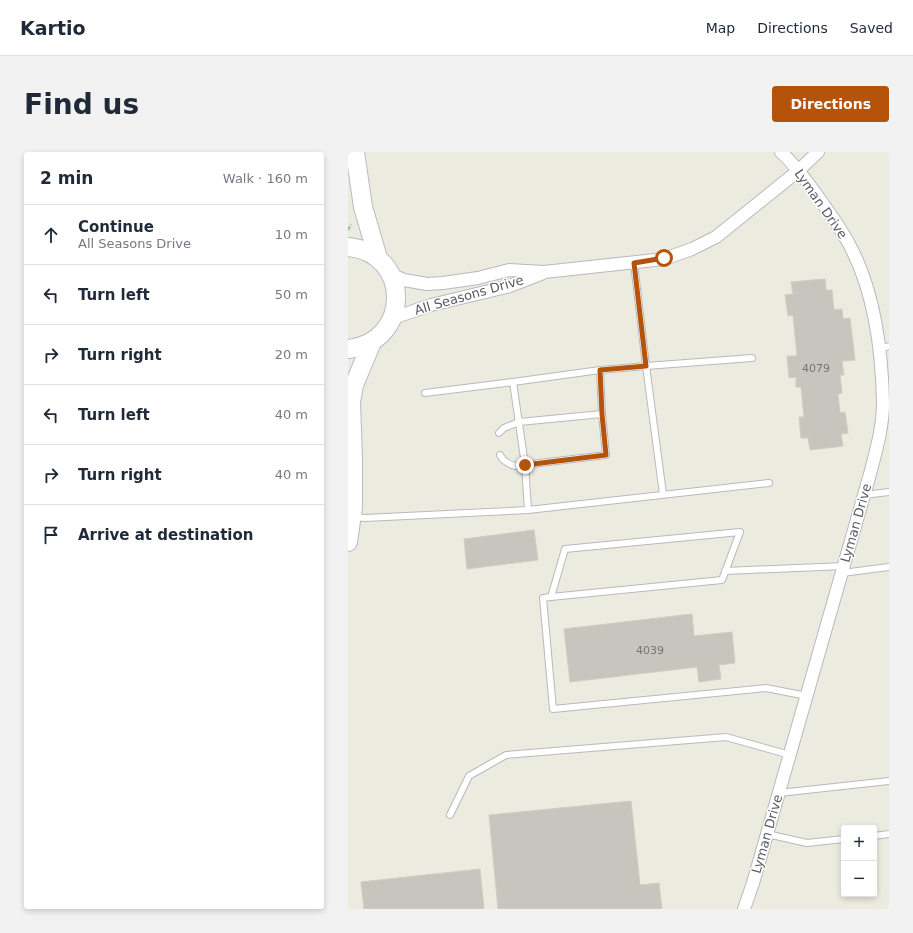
<!DOCTYPE html>
<meta charset="utf-8">
<style>
:root{--surface:#fff;--page:#f2f2f3;--text:#1f2937;--muted:#747a83;--line:#e0e1e3;--accent:#b45309}
body{margin:0;font-family:"DejaVu Sans",sans-serif;background:var(--page);color:var(--text)}
.controls{position:absolute;right:12px;bottom:12px;display:grid;overflow:hidden;border-radius:4px;box-shadow:0 2px 6px #0003}
.controls button{width:36px;height:36px;display:grid;place-items:center;padding:0;border:0;border-bottom:1px solid var(--line);background:var(--surface);color:var(--text);font:20px sans-serif}
.stop{position:absolute;width:12px;height:12px;margin:-9px;border:3px solid #b45309;border-radius:50%;background:#fff}
.stop.end{background:#b45309;border-color:#fff;box-shadow:0 1px 4px #0008}
.list{margin:0;padding:0;list-style:none}
h2{display:flex;justify-content:space-between;align-items:center;height:52px;margin:0;padding:0 16px;font-size:17px}
h2 small{font-size:13px;font-weight:400;color:var(--muted)}
.list li{display:grid;grid-template-columns:26px 1fr auto;gap:12px;align-items:center;box-sizing:border-box;height:60px;padding:0 16px;border-top:1px solid var(--line)}
.list b{display:block;font-size:15px;white-space:nowrap}
.list p{margin:0;font-size:13px;white-space:nowrap;color:var(--muted)}
.list em{font-size:13px;font-style:normal;color:var(--muted)}
.icon{flex:none;width:22px;height:22px;fill:none;stroke:currentColor;stroke-width:2;stroke-linecap:round;stroke-linejoin:round}
.map{position:relative;flex:none;width:541px;height:757px;overflow:hidden;border-radius:4px}
header{display:flex;align-items:center;gap:24px;box-sizing:border-box;height:56px;padding:0 20px;background:var(--surface);border-bottom:1px solid var(--line)}
header strong{font-size:19px}
nav{display:flex;gap:22px;margin-inline-start:auto;font-size:14px}
.intro{display:flex;align-items:center;justify-content:space-between;box-sizing:border-box;height:96px;padding:0 24px}
h1{margin:0;font-size:28px}
.button{padding:10px 18px;border-radius:4px;background:var(--accent);color:#fff;font-size:14px;font-weight:700}
main{display:flex;gap:24px;padding:0 24px}
aside{flex:1;background:var(--surface);border-radius:4px;box-shadow:0 2px 6px #0003}
.map>svg:first-child{display:block}
</style>
<header>
<strong>Kartio</strong>
<nav><a>Map</a><a>Directions</a><a>Saved</a></nav>
</header>
<div class="intro"><h1>Find us</h1><a class="button">Directions</a></div>
<main>
<aside>
<h2>2 min<small>Walk · 160 m</small></h2>
<ul class="list">
<li><svg class="icon" aria-label="ahead" viewBox="0 0 24 24"><path d="M12 20V5M6 11l6-6 6 6"/></svg><div><b>Continue</b><p>All Seasons Drive</p></div><em>10 m</em></li>
<li><svg class="icon" aria-label="left" viewBox="0 0 24 24"><path d="M17 20v-9H6M10 6l-5 5 5 5"/></svg><div><b>Turn left</b></div><em>50 m</em></li>
<li><svg class="icon" aria-label="right" viewBox="0 0 24 24"><path d="M7 20v-9h11M14 6l5 5-5 5"/></svg><div><b>Turn right</b></div><em>20 m</em></li>
<li><svg class="icon" aria-label="left" viewBox="0 0 24 24"><path d="M17 20v-9H6M10 6l-5 5 5 5"/></svg><div><b>Turn left</b></div><em>40 m</em></li>
<li><svg class="icon" aria-label="right" viewBox="0 0 24 24"><path d="M7 20v-9h11M14 6l5 5-5 5"/></svg><div><b>Turn right</b></div><em>40 m</em></li>
<li><svg class="icon" aria-label="arrive" viewBox="0 0 24 24"><path d="M6 21V4h12l-3 4 3 4H6"/></svg><div><b>Arrive at destination</b></div></li>
</ul>
</aside>
<div class="map">
<svg width="541" height="757" viewBox="0 0 541 757">
<rect width="100%" height="100%" fill="#ecebdf"/>
<g fill="#c7c5bd" stroke="#d1cdbe">
<path d="M477,127L478,138H484L486,158L494,157L495,167L502,166L507,208L494,209L496,223H492L494,241L490,242L492,261L497,260L500,281L493,282L495,294L462,298L460,286H453L451,265H456L453,235H448V225L441,226L439,204H449L445,163L440,164L437,143L445,142L443,130Z"/>
<path d="M186,378L190,408L119,417L116,387Z"/>
<path d="M344,462L346,484L384,480L387,511L371,513L373,527L351,530L349,515L222,530L216,477Z"/>
<path d="M283,649L292,733L311,731L314,757H150L141,663Z"/>
<path d="M132,717L136,757H16L13,730Z"/>
</g>
<g fill="none" stroke-linecap="round" stroke-linejoin="round">
<g stroke="#b8b9bf" stroke-width="8">
<g id="service">
<path d="M286,111L298,214L404,206"/>
<path d="M531,197L541,194"/>
<path d="M165,230L252,218"/>
<path d="M77,241L165,230L177,313L180,358"/>
<path d="M151,281L156,276L171,270L254,262"/>
<path d="M152,303C155,309 160,312 167,314L258,303L254,262L252,218L298,214L315,342"/>
<path d="M516,343L541,340"/>
<path d="M6,365L17,366L180,358L421,331"/>
<path d="M377,419L496,414"/>
<path d="M494,421L541,415"/>
<path d="M203,445L217,397L392,380L374,428L203,445L195,446L205,557L418,536L459,544"/>
<path d="M431,641L541,629"/>
<path d="M102,663L121,624L158,603L378,585L442,603"/>
<path d="M419,682L459,691L496,687"/>
<path d="M526,684L541,682"/>
</g>
</g>
<g stroke="#b8b9bf" stroke-width="14">
<g id="minor">
<path d="M42,122L56,128L79,132L95,131L130,126L161,118L196,120L316,107L344,97L368,85L450,19L470,0"/>
<path d="M45,166L83,153L162,134L193,122"/>
<path d="M396,757L405,731L522,322C528,299 535,275 535,251C534,199 526,138 501,92C493,77 483,63 473,49C461,32 448,14 433,0"/>
</g>
</g>
<g stroke="#b8bbc2" stroke-width="20">
<g id="secondary">
<path d="M7,0L15,55L30,106"/>
<path d="M0,95C64,101 64,190 0,197"/>
<path d="M0,390L5,355V308L3,250L6,233L24,190"/>
</g>
</g>
<path stroke="#93c6a8" stroke-width="2.5" stroke-dasharray="4 2" stroke-linecap="butt" d="M0,78L3,72"/>
<use href="#service" stroke="#fff" stroke-width="6"/>
<use href="#minor" stroke="#fff" stroke-width="12"/>
<use href="#secondary" stroke="#fff" stroke-width="18"/>
</g>
<g fill="none" stroke-linecap="round" stroke-linejoin="round">
<path stroke="#b45309" stroke-width="5" d="M177,313L258,303L254,262L252,218L298,214L286,111L316,106"/>
</g>
<g text-anchor="middle" dominant-baseline="central" stroke-width="3" stroke-linejoin="round" paint-order="stroke">
<g font-size="11" fill="#747678">
<text x="468" y="216">4079</text>
<text x="302" y="498">4039</text>
</g>
<g font-size="13" fill="#585b61" stroke="#fff">
<text transform="translate(473 52) rotate(55)">Lyman Drive</text>
<text transform="translate(121 143) rotate(-16)">All Seasons Drive</text>
<text transform="translate(508 371) rotate(-74)">Lyman Drive</text>
<text transform="translate(419 682) rotate(-74)">Lyman Drive</text>
</g>
</g>
</svg>
<div class="controls">
<button>+</button>
<button>−</button>
</div>
<div class="stop" style="left:316px;top:106px"></div>
<div class="stop end" style="left:177px;top:313px"></div>
</div>
</main>
